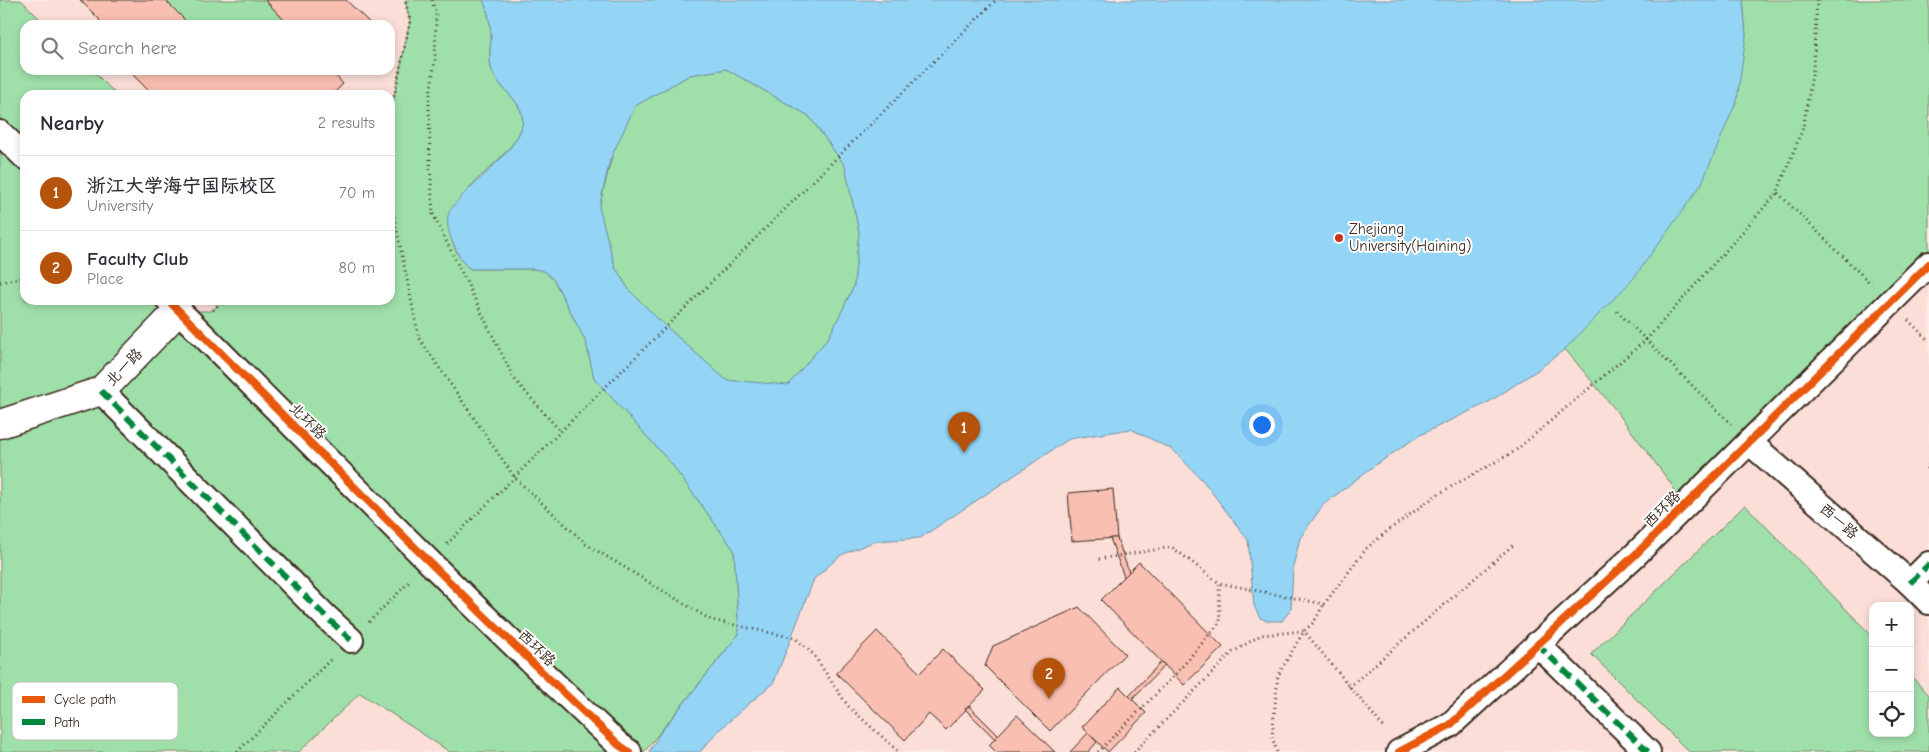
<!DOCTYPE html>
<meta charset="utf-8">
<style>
:root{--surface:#fff;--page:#f7f7f7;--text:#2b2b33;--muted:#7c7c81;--line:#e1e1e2;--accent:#b45309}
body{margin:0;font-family:"Comic Neue","LXGW WenKai TC",sans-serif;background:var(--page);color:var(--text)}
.controls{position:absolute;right:15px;bottom:15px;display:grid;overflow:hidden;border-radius:10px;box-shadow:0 2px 8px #0003}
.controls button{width:45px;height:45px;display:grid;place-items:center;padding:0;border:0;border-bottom:1px solid var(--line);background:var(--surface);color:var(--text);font:25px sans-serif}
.you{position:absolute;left:1261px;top:424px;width:18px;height:18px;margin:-12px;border:4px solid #fff;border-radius:50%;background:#1a73e8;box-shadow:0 0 0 8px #1a73e833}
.badge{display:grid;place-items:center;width:32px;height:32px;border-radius:50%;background:var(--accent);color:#fff;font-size:16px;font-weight:700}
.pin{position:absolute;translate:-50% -41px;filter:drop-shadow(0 1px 2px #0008)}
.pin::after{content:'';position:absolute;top:26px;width:18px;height:15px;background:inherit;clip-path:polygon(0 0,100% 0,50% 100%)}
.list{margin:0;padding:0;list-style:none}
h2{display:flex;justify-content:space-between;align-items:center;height:65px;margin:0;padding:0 20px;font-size:21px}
h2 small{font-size:16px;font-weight:400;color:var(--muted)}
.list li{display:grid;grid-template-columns:32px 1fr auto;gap:15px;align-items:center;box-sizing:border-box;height:75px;padding:0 20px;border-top:1px solid var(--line)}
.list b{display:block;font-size:19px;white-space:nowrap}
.list p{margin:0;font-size:16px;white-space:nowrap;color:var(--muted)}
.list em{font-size:16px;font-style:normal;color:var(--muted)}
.icon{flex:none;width:28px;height:28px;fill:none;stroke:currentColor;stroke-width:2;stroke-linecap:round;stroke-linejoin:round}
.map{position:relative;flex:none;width:1929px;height:752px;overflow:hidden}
.search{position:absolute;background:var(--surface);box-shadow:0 2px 8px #0003;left:20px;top:20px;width:375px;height:55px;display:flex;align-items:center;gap:12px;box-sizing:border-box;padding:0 18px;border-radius:15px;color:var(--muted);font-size:19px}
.panel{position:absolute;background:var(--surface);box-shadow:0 2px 8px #0003;left:20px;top:90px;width:375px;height:215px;border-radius:15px}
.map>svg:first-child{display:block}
</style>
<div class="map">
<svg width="1929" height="752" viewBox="0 0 1929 752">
<rect width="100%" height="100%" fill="#fdece8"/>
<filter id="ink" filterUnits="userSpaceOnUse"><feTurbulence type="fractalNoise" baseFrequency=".02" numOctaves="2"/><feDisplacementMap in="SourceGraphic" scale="10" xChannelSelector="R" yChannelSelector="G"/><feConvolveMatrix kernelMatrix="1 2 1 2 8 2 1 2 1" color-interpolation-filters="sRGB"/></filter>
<g filter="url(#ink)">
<path fill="#fcded8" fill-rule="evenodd" d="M0,0H1929V752H0ZM25,25H390V70H25ZM25,95H390V300H25ZM1873,606H1910V733H1873Z"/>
<g fill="#9fe0aa" stroke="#6d8564">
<path d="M0,0H21L46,25H25V70H92L117,95H25V300H168L178,311H212L223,300H390V116L410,21L405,0H483C488,11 490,21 491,33C491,46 488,59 492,71C498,88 518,97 522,115C529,139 484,171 470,187C464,195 456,229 452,241C456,252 461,263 471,269H534L544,271L554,280L586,342L594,378L671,463L734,550L739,634L644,752H450L360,693L299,752H0Z"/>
<path d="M165,0H265L288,24L190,25Z"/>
<path d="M1743,0H1929V265L1680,510L1672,485L1614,408L1565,349L1571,342L1746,36Z"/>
<path d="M726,69L809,116L845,166L859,232L854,286L829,337L788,386L726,380L660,321L629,290L615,267L599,208L613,152L635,106L690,75Z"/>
<path d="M1745,505L1873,637V733H1910V675L1929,695V752H1689L1591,654Z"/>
</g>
<path fill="#94d5f6" stroke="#7091a0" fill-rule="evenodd" d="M483,0H1743L1746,36L1737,100L1701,185L1633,279L1565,349L1539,369L1489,402L1420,435L1371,468L1323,505L1300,538L1293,567L1291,609L1282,621H1268L1260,618L1254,606L1248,540L1204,482L1173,450L1131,429L1069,439L920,538L875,541L841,555L814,579L774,682L718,731L700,752H649L660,733L739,634L734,550L671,463L594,378L586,342L554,280L544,271L534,269H471C462,264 458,255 454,245C450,237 446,225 448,216C450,208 456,203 461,197C478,179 516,150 522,126C528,103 498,89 492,71C488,59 491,46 491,33C490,21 488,11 483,0ZM726,69L809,116L845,166L859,232L854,286L829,337L788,385L726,380L660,321L629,290L615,267L599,208L610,160L635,106L690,75Z"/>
<g fill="#f9bfb1" stroke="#3b2a1e">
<path d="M80,0H165L190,25H95L100,20Z"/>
<path d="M265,0H346L372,25H287L288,24Z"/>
<path d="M128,70H235L239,73L242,70H331L343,84L332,95H153Z"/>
<path d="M1113,489L1117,538L1072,541L1068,493Z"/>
<path d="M1110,538H1117L1129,572L1124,577Z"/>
<path d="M1139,562L1223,647L1184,685L1101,600Z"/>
<path d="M1079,607L1125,654L1050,731L985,666L993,646Z"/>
<path d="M877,631L920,673L943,649L985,690L946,730L929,714L905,740L836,673Z"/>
<path d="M1161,662L1165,665L1132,699L1129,696Z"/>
<path d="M1120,687L1146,713L1108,752L1082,727Z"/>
<path d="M969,706L998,735L995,739L965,709Z"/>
<path d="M1017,715L1055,752H996L989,745Z"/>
<path d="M1088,733L1097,742L1088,752H1070Z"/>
</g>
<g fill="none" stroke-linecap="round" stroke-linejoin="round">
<g stroke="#3b2a1e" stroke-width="28">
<g id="minor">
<path d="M0,133L25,157"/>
<path d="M168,300C317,449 465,601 619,745L629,752"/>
<path d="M101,391L324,615L351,640"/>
<path d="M1749,442L1910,583L1929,602"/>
<path d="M1910,583L1929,564"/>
<path d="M1537,644L1648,752"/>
<path d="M1399,752L1450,725L1635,555L1929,264"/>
</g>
</g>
<g stroke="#3b2a1e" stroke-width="31">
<path id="tertiary" d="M0,424L101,391L178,311"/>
</g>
<g stroke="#3b2a1e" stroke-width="3" stroke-dasharray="1 4" stroke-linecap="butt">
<path d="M432,0L436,14L435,60L429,102L430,161L433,214L514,379L560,431"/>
<path d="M390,116L410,21L405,0"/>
<path d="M1778,193L1871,284"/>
<path d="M390,197L419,338L515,478L586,544L711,620L795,638L813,654L848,706L899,752"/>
<path d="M0,282L25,277"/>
<path d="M213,310L223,300"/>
<path d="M1617,311L1731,424"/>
<path d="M1908,320L1929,341"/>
<path d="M1929,465L1926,467L1929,470"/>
<path d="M447,544L996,0"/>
<path d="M1099,559L1172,547L1219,583L1324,604L1367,548L1390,529L1438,494L1515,451L1646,340L1777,193L1803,128L1813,69L1817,0"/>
<path d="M369,622L411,580"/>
<path d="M1349,687L1513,545"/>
<path d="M237,752L332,658"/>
<path d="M1098,752L1175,675L1220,622L1219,583"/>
<path d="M1134,752L1233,652L1261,635L1304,631L1385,729"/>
<path d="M1277,752L1272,737L1278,675L1304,631L1314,622L1324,604"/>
</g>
<use href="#minor" stroke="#fff" stroke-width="24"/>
<use href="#tertiary" stroke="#fff" stroke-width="28"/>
<g stroke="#00873e" stroke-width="6" stroke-dasharray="12 6" stroke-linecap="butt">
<path d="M101,391L324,615L351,640"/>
<path d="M1910,583L1929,564"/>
<path d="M1537,644L1648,752"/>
</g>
<g stroke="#fff" stroke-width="11">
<g id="cycleway">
<path d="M168,300C317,449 465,601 619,745L629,752"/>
<path d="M1399,752L1450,725L1635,555L1929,264"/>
</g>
</g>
<use href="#cycleway" stroke="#e8590c" stroke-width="8"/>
</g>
</g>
<circle fill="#c8321e" stroke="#fff" stroke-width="2" cx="1339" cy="238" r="5"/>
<g text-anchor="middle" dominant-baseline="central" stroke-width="4" stroke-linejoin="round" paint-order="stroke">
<g font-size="15" fill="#3b2a1e" stroke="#fff" text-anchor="start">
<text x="1349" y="229">Zhejiang<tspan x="1349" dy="17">University(Haining)</tspan></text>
</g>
<g font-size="15" fill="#3b2a1e" stroke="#fff">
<text transform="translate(124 367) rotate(-46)">北一路</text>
<text transform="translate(308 421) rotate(45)">北环路</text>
<text transform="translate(1662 509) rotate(-45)">西环路</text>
<text transform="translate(1839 521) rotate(41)">西一路</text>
<text transform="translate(537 648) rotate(44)">西环路</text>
</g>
</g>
<rect x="12" y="682" width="166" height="58" rx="8" fill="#fff" stroke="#c4bfbc" stroke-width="1"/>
<rect x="22" y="696" width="23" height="7" fill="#e8590c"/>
<rect x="22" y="719" width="23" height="6" fill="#00873e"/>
<g font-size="14" fill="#3b2a1e">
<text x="54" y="704">Cycle path</text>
<text x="54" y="727">Path</text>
</g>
</svg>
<div class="controls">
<button>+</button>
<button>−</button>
<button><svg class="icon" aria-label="locate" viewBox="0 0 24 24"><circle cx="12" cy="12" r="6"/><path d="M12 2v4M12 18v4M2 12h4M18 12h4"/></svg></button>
</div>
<div class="you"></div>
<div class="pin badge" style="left:964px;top:453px">1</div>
<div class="pin badge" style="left:1049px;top:699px">2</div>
<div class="search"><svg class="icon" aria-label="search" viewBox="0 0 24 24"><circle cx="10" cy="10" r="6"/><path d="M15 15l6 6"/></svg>Search here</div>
<section class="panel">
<h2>Nearby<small>2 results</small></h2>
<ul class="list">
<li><span class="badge">1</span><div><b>浙江大学海宁国际校区</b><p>University</p></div><em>70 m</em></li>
<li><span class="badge">2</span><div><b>Faculty Club</b><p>Place</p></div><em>80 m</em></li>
</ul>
</section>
</div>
